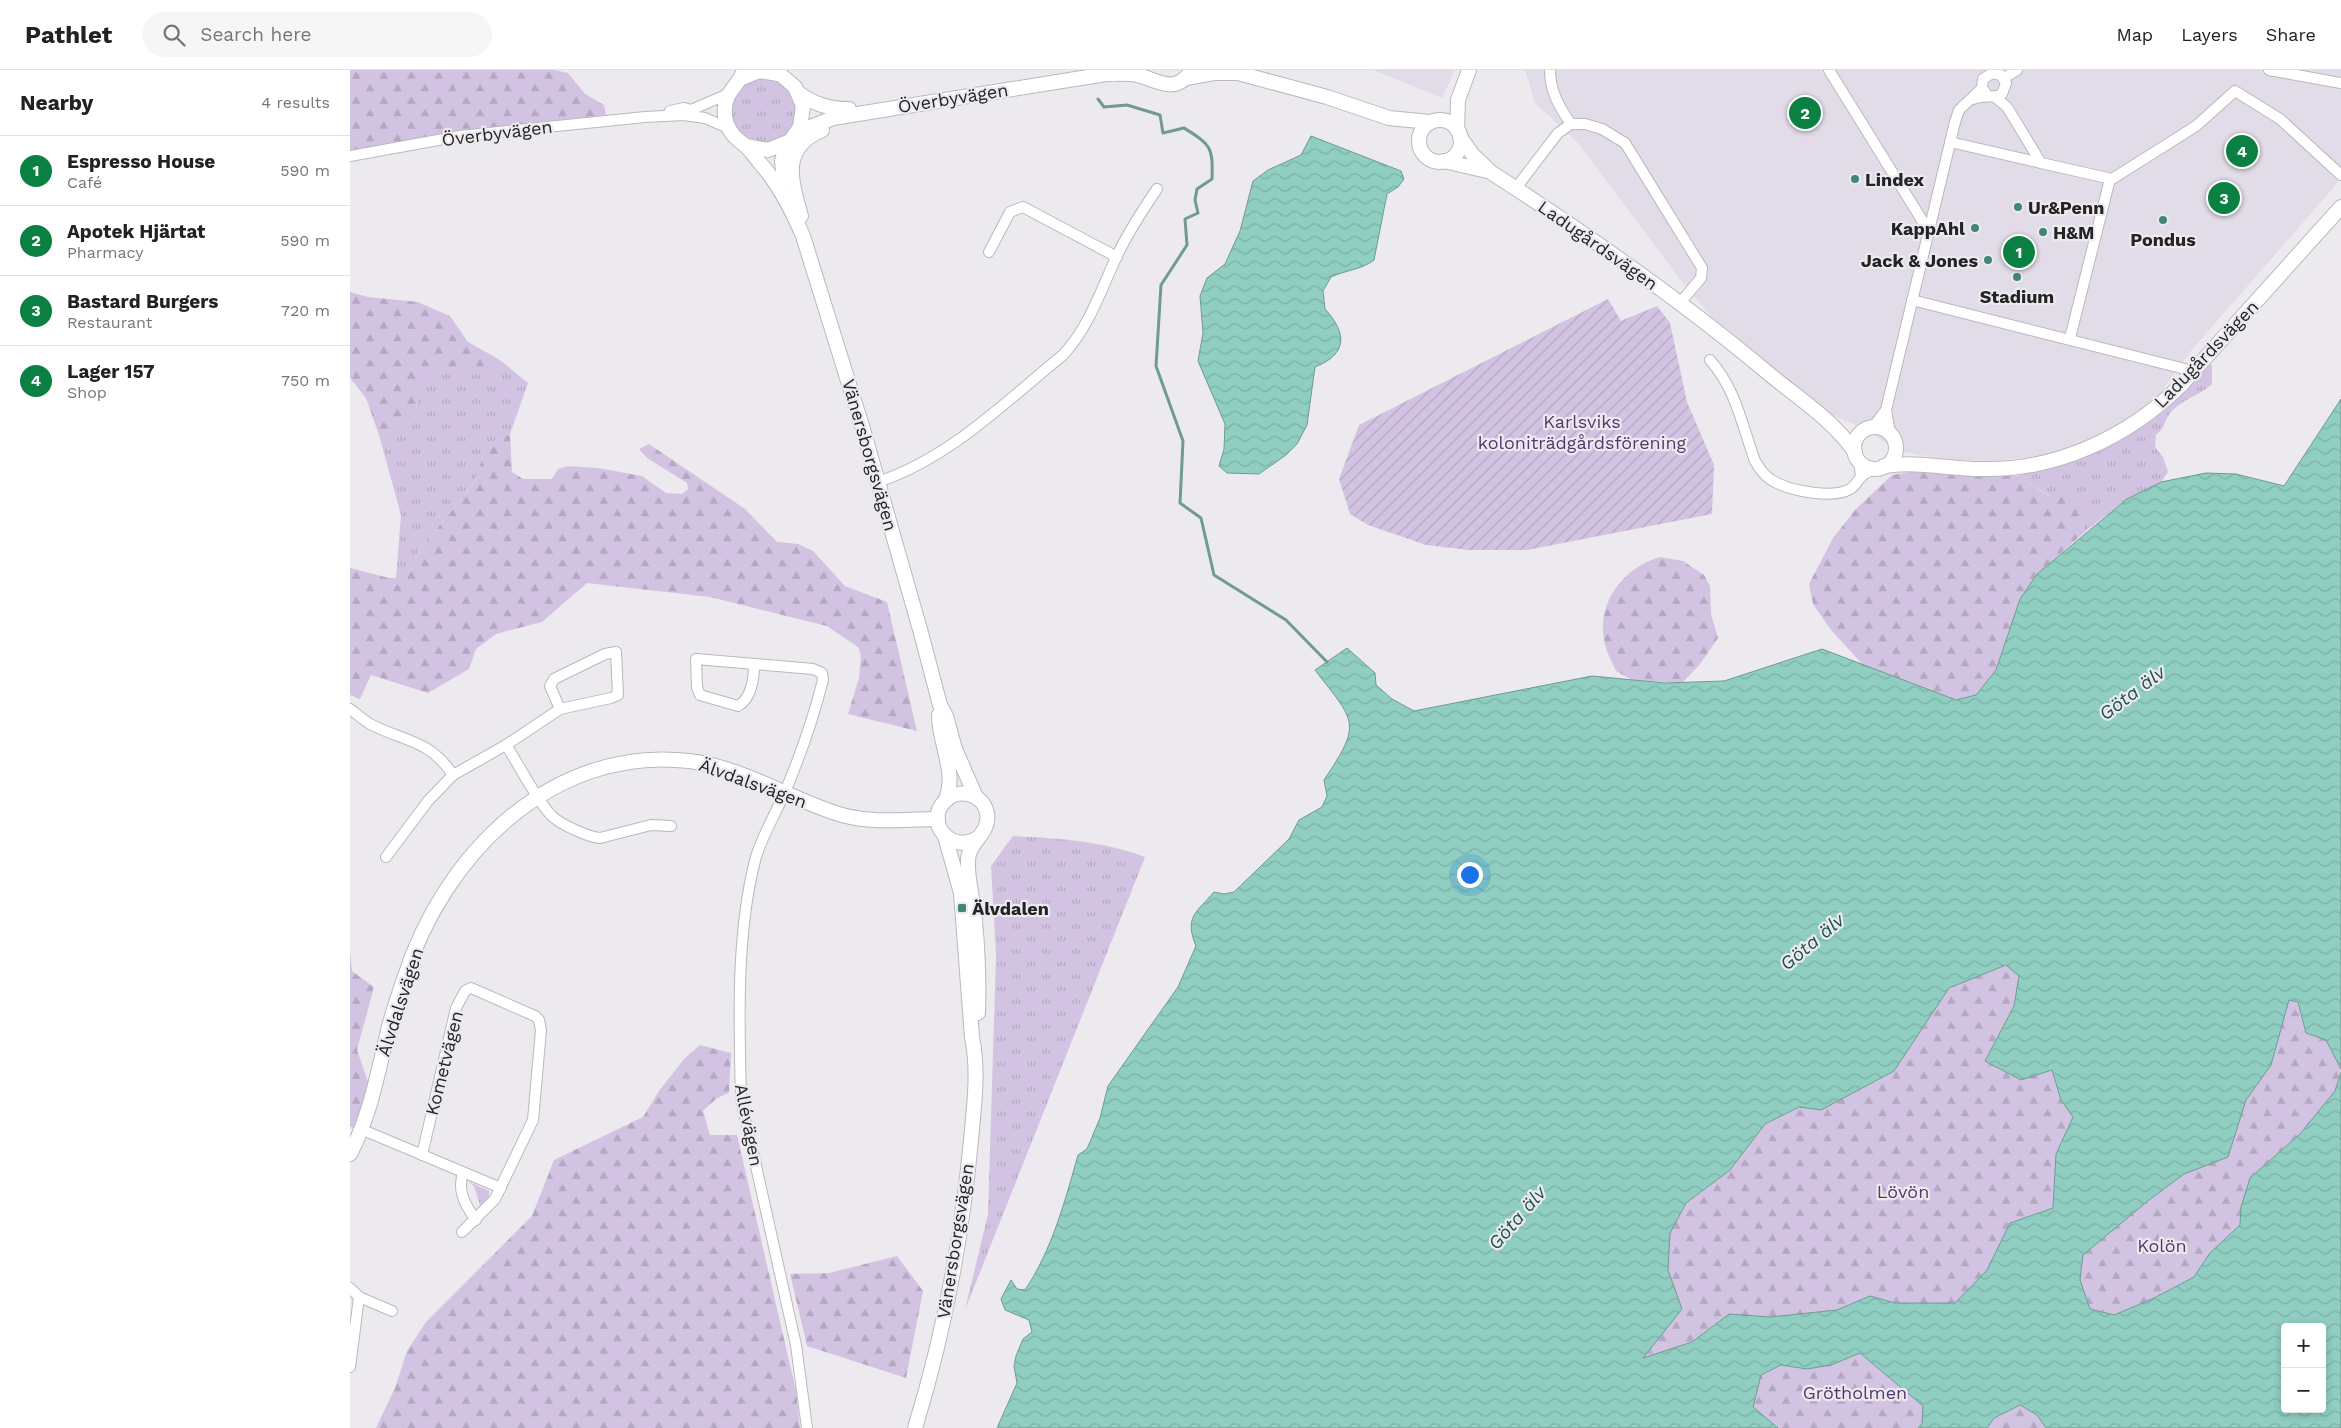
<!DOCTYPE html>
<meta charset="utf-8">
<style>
:root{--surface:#fff;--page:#f6f6f6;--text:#222;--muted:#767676;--line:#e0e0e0;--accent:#0b8043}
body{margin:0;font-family:"Work Sans",sans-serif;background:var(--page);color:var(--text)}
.controls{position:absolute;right:15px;bottom:15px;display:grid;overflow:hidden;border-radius:5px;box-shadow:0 2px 8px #0003}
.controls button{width:45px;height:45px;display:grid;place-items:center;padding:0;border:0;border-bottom:1px solid var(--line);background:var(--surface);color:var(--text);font:25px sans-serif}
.you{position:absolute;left:1119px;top:804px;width:18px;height:18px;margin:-12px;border:4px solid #fff;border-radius:50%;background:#1a73e8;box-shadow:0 0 0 8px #1a73e833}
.badge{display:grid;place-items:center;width:32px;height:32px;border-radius:50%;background:var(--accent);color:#fff;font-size:16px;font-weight:700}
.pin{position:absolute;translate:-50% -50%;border:2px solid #fff;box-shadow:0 1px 5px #0006}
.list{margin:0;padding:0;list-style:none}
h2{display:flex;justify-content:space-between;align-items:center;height:65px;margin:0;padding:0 20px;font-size:21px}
h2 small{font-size:16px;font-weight:400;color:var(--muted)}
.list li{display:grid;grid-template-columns:32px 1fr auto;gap:15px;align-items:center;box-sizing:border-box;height:70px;padding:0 20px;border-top:1px solid var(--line)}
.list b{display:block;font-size:19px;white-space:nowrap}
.list p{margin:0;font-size:16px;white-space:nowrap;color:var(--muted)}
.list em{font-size:16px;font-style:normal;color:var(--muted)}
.icon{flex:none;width:28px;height:28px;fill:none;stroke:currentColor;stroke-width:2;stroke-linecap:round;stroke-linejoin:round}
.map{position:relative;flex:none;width:1991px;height:1358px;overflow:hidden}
header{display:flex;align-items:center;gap:30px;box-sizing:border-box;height:70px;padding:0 25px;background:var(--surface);border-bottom:1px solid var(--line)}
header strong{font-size:24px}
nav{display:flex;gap:28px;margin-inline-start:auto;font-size:18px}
.search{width:350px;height:45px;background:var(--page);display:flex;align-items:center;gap:12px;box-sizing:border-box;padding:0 18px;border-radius:28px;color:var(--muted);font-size:19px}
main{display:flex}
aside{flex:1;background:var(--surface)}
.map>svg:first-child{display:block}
</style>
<header>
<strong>Pathlet</strong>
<div class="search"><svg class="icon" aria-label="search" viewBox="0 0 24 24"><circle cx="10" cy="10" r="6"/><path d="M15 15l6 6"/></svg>Search here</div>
<nav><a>Map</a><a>Layers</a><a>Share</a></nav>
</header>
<main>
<aside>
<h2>Nearby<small>4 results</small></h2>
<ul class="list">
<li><span class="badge">1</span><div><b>Espresso House</b><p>Café</p></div><em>590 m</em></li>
<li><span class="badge">2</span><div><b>Apotek Hjärtat</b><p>Pharmacy</p></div><em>590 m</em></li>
<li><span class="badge">3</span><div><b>Bastard Burgers</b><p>Restaurant</p></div><em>720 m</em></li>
<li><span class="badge">4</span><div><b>Lager 157</b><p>Shop</p></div><em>750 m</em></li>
</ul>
</aside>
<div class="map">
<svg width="1991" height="1358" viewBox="0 0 1991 1358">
<defs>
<pattern id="grass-tufts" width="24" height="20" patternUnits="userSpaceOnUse" patternTransform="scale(1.25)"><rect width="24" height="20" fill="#d2c3e2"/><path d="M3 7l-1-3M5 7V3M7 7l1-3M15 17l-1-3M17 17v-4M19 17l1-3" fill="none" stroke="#b4a7c2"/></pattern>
<pattern id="forest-firs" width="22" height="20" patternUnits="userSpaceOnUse" patternTransform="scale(1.25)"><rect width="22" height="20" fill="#d2c3e2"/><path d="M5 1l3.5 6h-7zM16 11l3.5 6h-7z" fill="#b4a7c2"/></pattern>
<pattern id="garden-furrows" width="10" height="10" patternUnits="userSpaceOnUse" patternTransform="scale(1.25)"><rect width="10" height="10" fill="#d2c3e2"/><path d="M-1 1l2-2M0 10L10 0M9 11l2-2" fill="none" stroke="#b4a7c2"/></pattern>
<pattern id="water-waves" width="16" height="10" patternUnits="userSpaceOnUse" patternTransform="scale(1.25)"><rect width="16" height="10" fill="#8fcec1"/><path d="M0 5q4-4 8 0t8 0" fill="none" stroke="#7bb1a6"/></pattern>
</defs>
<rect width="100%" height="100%" fill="#eceaee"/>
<g fill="#e1dce7">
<path d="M1023,0H1105L1092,28Z"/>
<path d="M1175,0H1991V105L1984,117L1840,282L1803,333L1755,366L1697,385L1644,391L1592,389L1548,381L1512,357L1488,348L1471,338L1361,246L1332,212L1229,74L1185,33Z"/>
</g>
<g fill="url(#grass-tufts)">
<circle cx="414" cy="41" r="34"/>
<path d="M150,290L178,313L160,364L137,374L124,413L68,482L57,508H46L51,445L29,365L55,356L64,349L73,301H145Z"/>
<path d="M1860,291L1862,296V314C1850,325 1828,331 1818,346C1813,355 1815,357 1806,365L1805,377L1813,387L1818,402L1811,412L1777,429L1737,460L1736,439L1702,427L1666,406L1697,399L1735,385Z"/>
<path d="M663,766C708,768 753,771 795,787L615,1240L638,1144L646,885L641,796Z"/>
<path d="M117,1111L139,1121V1128L131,1138L124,1116Z"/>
</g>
<g fill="url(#forest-firs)">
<path d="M0,0H204L218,3L235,24L254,35L256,45L183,53L0,81Z"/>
<path d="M0,222L18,227L68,232L100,246L118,272L150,290L146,301H74L64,349L55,356L29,365L16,328L0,308Z"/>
<path d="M160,364L162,402L173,409H202L208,399L218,396L248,398L292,406L316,423L332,424L338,419L337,413L297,388L289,379L299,374L395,439L427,472L448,474L463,481L495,516L537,532L567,661L498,644L509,608L511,585L508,577L477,556L360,527L237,513L192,552L146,564L126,579L119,599L78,623L21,605L10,629L0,625V498L39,508H57L68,482L124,413L137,374Z"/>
<path d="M1566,401L1666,406L1701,427L1720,422L1737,439V460L1687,504L1670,529L1646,600L1626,625L1606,630L1514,596L1481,560L1463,534L1459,514L1483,468L1506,439L1542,405Z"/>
<path d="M1310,487L1333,491L1354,505L1360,516L1361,544L1368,568L1351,593L1332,613L1282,610L1266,601C1262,591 1255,580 1254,569C1247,531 1275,497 1310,487Z"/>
<path d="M0,881L2,901L24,917L7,980L20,1017L7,1058L0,1057Z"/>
<path d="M1656,895L1669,906L1664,936L1635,991L1671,1010L1702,1000L1711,1030L1723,1047L1706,1084L1703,1138L1660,1153L1637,1200L1605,1233H1545L1520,1226L1487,1240L1420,1247L1379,1244L1342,1272L1292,1289L1332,1239L1318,1201L1320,1163L1336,1133L1380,1100L1415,1054L1449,1037L1471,1040L1544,1001L1599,918Z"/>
<path d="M1939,930L1948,932L1956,963L1976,970L1991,999L1985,1021L1950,1064L1900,1108L1891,1137L1890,1155L1860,1183L1844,1207L1802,1229L1764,1245L1740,1239L1730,1210L1733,1185L1799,1130L1834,1104L1878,1087L1896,1030L1921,995Z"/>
<path d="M350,975L381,983L379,1023L367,1028L353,1041L360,1065H387L446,1321L450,1358H26L45,1318L57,1281L76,1252L182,1146L204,1090L293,1047L309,1021L334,989Z"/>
<path d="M547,1186L573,1221L556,1308L457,1276L440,1204L479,1203Z"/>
<path d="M1510,1283L1573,1336L1572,1354L1568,1358H1428L1403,1337L1411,1305L1431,1295L1457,1299L1481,1295Z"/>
<path d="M1670,1335L1687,1345L1696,1358H1637L1644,1348Z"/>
</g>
<path fill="url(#garden-furrows)" d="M1258,229L1271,251L1307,236L1320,253L1337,332L1364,395L1362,444L1177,480H1119L1076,475L1018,455L1000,444L989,409L1009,355Z"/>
<g fill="url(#water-waves)" stroke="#6f9b92" fill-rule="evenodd">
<path d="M961,66L1051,101L1054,109L1048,117L1037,124L1024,190C1011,200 996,200 981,207L973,221L975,239C997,263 998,284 965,297L957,355L947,374L936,385L909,404L877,403L869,396L874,379L875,354L848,291L853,263L850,226L857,208L875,194L890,161L903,111L918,100L951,85Z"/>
<path d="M1991,329V999L1976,970L1956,963L1948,932L1939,930L1921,995L1896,1030L1878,1087L1834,1104L1799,1130L1733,1185L1730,1210L1740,1239L1764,1245L1802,1229L1844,1207L1860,1183L1890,1155L1891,1137L1900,1108L1950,1064L1985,1021L1991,1002V1358H1696L1687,1345L1670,1335L1644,1348L1637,1358H1568L1572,1354L1573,1336L1510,1283L1481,1295L1457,1299L1431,1295L1411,1305L1403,1337L1428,1358H647L667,1313L664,1296L666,1286L673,1269L682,1262L679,1250L655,1240L651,1229L661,1210L667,1219L675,1220C702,1180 715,1131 728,1085L737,1079L750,1048L758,1016L828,917L846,876C834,847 846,843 864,822L874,824L884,822L939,769L949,750L972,737L977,726L974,710C1013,652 1005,652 965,600L997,578L1025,603L1026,615L1042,629L1064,641L1242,606L1315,613L1374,611L1472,579L1606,630L1626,625L1646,600L1670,529L1687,504L1777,429L1811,412L1856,403L1886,404L1934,416ZM1656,895L1669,906L1664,936L1635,991L1671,1010L1702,1000L1711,1030L1723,1047L1706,1084L1703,1138L1660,1153L1637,1200L1605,1233H1545L1520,1226L1487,1240L1420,1247L1379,1244L1342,1272L1293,1288L1332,1239L1318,1200L1320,1163L1336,1133L1380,1100L1415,1054L1449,1037L1471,1040L1544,1001L1599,918ZM1935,1257H1972V1339H1935Z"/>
</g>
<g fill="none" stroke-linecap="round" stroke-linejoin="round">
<path stroke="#6f9b92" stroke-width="3" d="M748,29L754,37L777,35L810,45L813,63L834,58C861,75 863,76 862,109L847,119L845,130L848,143L835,149L837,175L811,215L806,296L833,371L830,433L851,448L864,505L936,550L977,592"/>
<g stroke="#bab8bc" stroke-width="12">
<g id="street">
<path d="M1200,0C1200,21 1209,37 1221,54H1235L1252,59L1275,73L1352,198L1351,208L1330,233"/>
<path d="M1479,0L1575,155L1579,157"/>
<path d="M1919,0L1991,13"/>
<path d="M1654,8L1667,0"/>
<path d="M1645,27L1657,37L1691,93L1762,109L1846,56L1885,21L1930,49L1991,105"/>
<path d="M1623,29C1634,24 1643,29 1652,24L1656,13L1651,5L1642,3L1633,9L1632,18L1637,25"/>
<path d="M320,41L334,38L341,40L378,24"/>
<path d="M1600,72L1691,93"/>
<path d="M0,86L110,66L295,47L334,45L355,48L378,58"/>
<path d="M1166,118L1208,63L1221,54"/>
<path d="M639,182L660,142L673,137L767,187"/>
<path d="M1562,230L1843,301"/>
<path d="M1720,268L1760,109"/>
<path d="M1360,290C1386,319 1392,355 1405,391C1410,400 1417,409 1427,413C1443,421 1483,429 1500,419C1506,416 1508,409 1513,405C1517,402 1522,400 1527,398"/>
<path d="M1523,357L1536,340"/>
<path d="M1540,363L1536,340L1605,52L1609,40L1632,18"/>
<path d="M1509,390L1511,407"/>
<path d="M528,412C600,388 655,332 713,285C739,257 750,222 766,188C777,164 792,141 807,119"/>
<path d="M404,595C404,609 401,629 388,636L350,625L347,617L346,589L463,599L472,603L473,610C463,649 450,687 434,724C425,745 412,766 406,787C386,860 389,953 391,1029L446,1275L457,1358"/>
<path d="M0,639C7,644 14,651 22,655C56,672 80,670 103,705"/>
<path d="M156,675C169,695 186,729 201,745C209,754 238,767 250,768L301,755L321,756"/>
<path d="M36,787L78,731L103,705L156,675L210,639L261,628L268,625L266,582L255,584L204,609L200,616L210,639"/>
<path d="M13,1060L151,1118"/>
<path d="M72,1085L106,938L115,921L121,918L185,946L189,950L191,960L183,1050L145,1129L112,1162"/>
<path d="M113,1103C107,1121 115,1135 126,1150"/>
<path d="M0,1218L9,1227L0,1297"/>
<path d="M9,1227L42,1241"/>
</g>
</g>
<g stroke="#bab8bc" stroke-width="16">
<g id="secondary">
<path d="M394,0C390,14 376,21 375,37C374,46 376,55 381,62C385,69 392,72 398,78C402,83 406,88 410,93C429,114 442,140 453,166L512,356L571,563L590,635L596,646L605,679L626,727"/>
<path d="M425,0L445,17L453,36L450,57L435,79L432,91L434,110"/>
<path d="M877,0L977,27L1039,48L1080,52"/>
<path d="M392,8L409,1L428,4"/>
<path d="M836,8L864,3H884"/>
<path d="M450,24C466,35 480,39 499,39"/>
<circle cx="1090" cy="71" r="21"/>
<path d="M1107,60L1108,30L1119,0"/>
<path d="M448,62L483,48L756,4C766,4 777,3 787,5C808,10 825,26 842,0"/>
<path d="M1110,67L1123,85L1142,103C1238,165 1331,230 1418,303C1448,328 1483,350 1505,382"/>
<path d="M396,76L418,80L438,72"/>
<path d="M1094,91L1137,101"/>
<path d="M451,146C441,110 430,78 472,60"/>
<circle cx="1525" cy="378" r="21"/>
<path d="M1534,396C1568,391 1599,399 1632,399C1706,401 1778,367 1830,316L1991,137"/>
<path d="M589,645C589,675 607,700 596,730"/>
<path d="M628,943C629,913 628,882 625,851C624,831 617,811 618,791C618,772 641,763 637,743C633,724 609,717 595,731C573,753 603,786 629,767"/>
<path d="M0,1084C20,1046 27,1006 37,965C41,946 48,927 54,909C93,786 201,675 339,691C393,697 441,730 492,745C526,754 554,749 588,749"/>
<path d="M565,1358C594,1264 612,1167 621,1070C624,1036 629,1001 622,967L611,823L595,766"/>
</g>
</g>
<use href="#street" stroke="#fff" stroke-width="10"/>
<use href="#secondary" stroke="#fff" stroke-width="14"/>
</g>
<g fill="#42867a" stroke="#eceaee" stroke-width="2">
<circle cx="1505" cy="109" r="5"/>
<circle cx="1668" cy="137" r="5"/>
<circle cx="1813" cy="150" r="5"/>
<circle cx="1625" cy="158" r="5"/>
<circle cx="1693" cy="162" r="5"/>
<circle cx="1638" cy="190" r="5"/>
<circle cx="1667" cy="207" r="5"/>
<rect x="607" y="833" width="10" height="10" rx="2.5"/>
</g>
<g text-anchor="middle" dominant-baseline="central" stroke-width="4.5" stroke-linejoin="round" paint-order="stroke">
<g font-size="18" fill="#242425" stroke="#eceaee">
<text transform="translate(603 28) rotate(-9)">Överbyvägen</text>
<text transform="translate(147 63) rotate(-7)">Överbyvägen</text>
<text transform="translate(1248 175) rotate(35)">Ladugårdsvägen</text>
<text transform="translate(1856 284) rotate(-46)">Ladugårdsvägen</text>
<text transform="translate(520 385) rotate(74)">Vänersborgsvägen</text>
<text transform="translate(403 713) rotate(20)">Älvdalsvägen</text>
<text transform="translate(50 932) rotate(-72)">Älvdalsvägen</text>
<text transform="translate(94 993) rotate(-76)">Kometvägen</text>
<text transform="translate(399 1055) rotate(79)">Allévägen</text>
<text transform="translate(605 1171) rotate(-81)">Vänersborgsvägen</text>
</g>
<g font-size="18" font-weight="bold" fill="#242425" stroke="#eceaee" text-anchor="start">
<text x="1515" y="109">Lindex</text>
<text x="1678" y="137">Ur&amp;Penn</text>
<text x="1615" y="158" text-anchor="end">KappAhl</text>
<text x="1703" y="162">H&amp;M</text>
<text x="1813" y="169" text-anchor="middle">Pondus</text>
<text x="1628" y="190" text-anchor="end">Jack &amp; Jones</text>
<text x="1667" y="226" text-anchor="middle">Stadium</text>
<text x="622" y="838">Älvdalen</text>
</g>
<g font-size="18" fill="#553770" stroke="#eceaee">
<text x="1232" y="351">Karlsviks<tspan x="1232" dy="21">koloniträdgårdsförening</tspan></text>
<text x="1553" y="1121">Lövön</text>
<text x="1812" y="1175">Kolön</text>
<text x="1505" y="1322">Grötholmen</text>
</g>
<g font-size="19" font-style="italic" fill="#1d5349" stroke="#eceaee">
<text transform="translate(1782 623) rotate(-37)">Göta älv</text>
<text transform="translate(1462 872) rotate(-40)">Göta älv</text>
<text transform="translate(1167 1148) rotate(-49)">Göta älv</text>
</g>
</g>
</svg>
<div class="controls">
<button>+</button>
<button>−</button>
</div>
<div class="you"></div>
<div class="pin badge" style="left:1669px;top:182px">1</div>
<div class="pin badge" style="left:1455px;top:43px">2</div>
<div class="pin badge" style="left:1874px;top:128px">3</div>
<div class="pin badge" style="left:1892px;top:81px">4</div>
</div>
</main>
